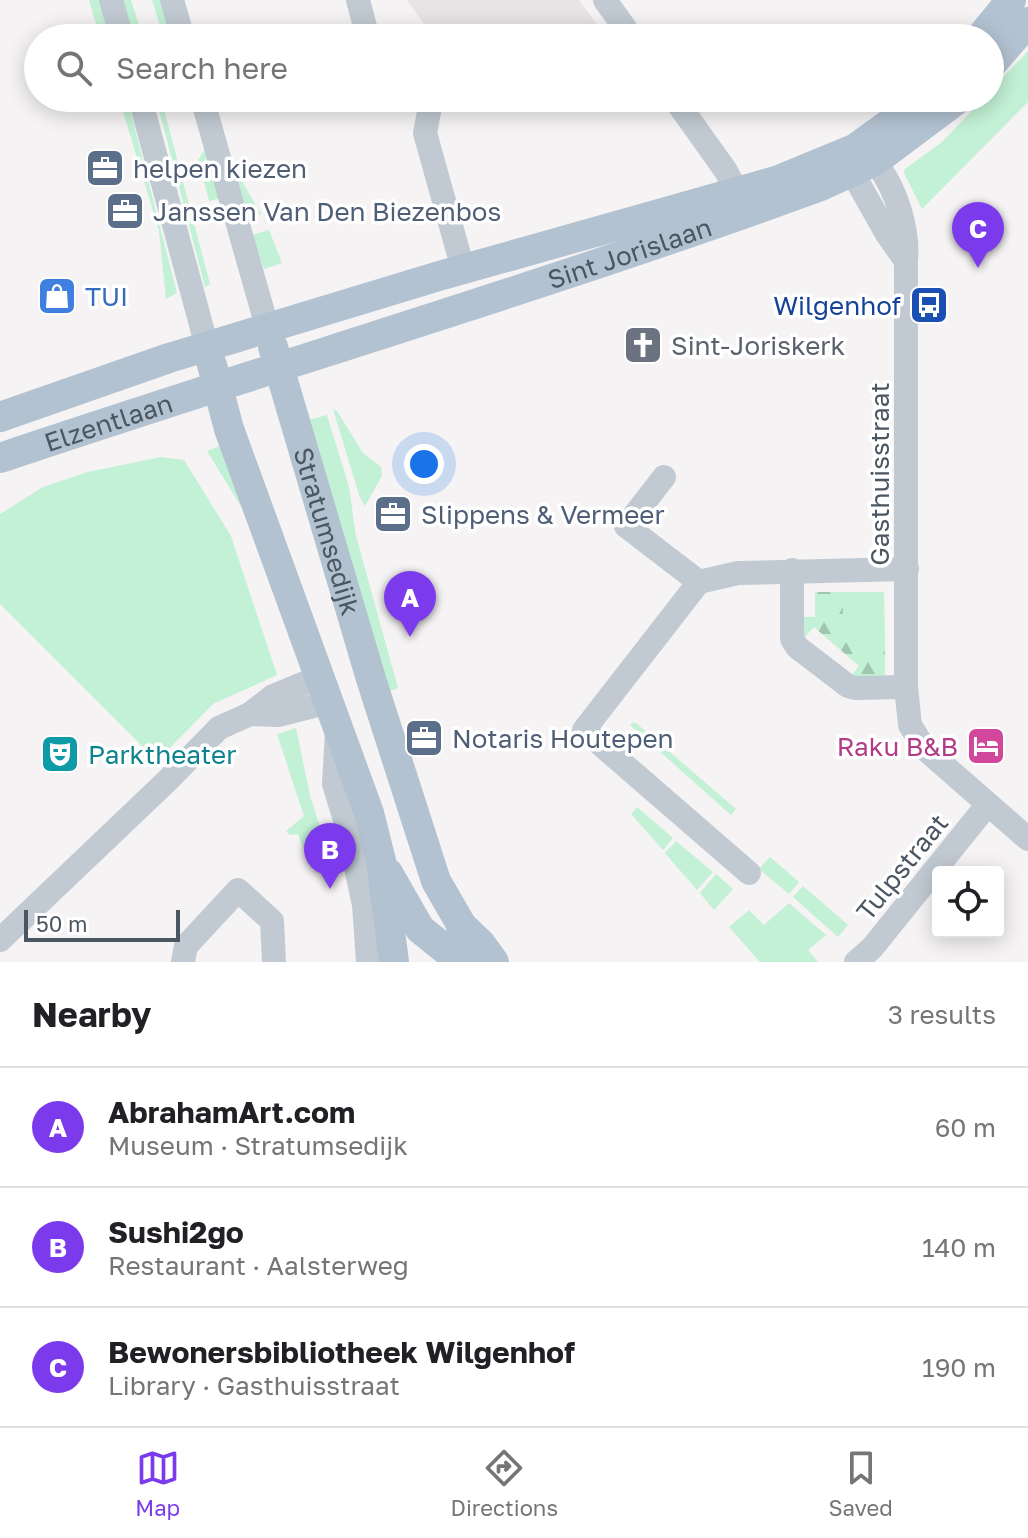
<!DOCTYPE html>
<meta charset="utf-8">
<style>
:root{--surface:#fff;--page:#f2f2f2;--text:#202124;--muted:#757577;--line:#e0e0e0;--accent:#7c3aed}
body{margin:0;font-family:"Golos Text",sans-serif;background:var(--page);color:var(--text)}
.controls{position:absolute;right:24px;bottom:24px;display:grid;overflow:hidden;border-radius:8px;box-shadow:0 4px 20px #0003}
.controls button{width:72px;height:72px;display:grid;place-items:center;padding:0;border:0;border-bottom:2px solid var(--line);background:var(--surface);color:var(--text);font:40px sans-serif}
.scale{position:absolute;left:24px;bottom:20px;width:156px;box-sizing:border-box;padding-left:8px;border:4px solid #4a5661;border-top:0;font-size:22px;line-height:28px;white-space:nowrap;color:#4a5661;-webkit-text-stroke:6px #fff;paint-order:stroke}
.you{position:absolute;left:424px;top:464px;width:28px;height:28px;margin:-20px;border:6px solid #fff;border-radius:50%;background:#1a73e8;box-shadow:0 0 0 12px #1a73e833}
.badge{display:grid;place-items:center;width:52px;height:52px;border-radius:50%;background:var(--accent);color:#fff;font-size:26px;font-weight:700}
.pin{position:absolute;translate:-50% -66px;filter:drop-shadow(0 2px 4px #0008)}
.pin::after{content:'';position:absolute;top:42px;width:28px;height:24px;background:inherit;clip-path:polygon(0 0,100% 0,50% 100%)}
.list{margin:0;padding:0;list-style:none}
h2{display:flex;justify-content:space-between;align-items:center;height:104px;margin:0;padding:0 32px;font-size:34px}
h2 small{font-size:26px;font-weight:400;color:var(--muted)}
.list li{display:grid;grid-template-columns:52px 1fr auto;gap:24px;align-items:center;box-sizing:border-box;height:120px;padding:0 32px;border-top:2px solid var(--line)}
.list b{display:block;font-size:30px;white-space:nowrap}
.list p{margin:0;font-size:26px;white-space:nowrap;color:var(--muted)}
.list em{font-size:26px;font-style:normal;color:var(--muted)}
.icon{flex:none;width:44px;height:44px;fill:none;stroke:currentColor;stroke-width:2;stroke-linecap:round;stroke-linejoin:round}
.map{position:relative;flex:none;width:1028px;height:962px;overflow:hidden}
.search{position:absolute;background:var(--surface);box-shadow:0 4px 20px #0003;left:24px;right:24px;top:24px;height:88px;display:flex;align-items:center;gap:20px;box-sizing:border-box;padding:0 28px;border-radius:44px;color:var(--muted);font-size:30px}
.sheet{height:464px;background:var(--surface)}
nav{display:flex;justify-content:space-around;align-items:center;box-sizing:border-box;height:112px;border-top:2px solid var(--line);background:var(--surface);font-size:22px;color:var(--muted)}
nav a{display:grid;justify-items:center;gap:4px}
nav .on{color:var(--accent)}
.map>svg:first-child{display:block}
</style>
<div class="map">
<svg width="1028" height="962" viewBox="0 0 1028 962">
<defs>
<pattern id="forest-firs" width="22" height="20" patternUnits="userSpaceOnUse" patternTransform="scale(2)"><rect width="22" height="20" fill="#c3f1d5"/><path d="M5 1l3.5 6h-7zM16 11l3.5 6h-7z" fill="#a0c6b0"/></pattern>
</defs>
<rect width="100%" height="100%" fill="#f5f3f3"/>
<path fill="#e6e4e5" d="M407,0H579L607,38H434Z"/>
<g fill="#c3f1d5">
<path d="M89,0H100L111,38H100Z"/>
<path d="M120,0H131L143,38H135Z"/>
<path d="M152,0H162L174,38H164Z"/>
<path d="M1028,51V102L922,209L904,173L905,169L942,142L984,98H990V91Z"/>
<path d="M119,98H127L177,293L166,299L159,231Z"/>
<path d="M156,98H161L210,284L205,287Z"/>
<path d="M207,146L222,198L209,201L198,160Z"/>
<path d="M229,156H232L244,185L261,214L247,218Z"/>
<path d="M269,230L282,263L264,269L252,235Z"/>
<path d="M333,409L337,411L363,453L381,467L382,476L365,506L360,498Z"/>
<path d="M327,415L349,487L356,536L398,688L387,692L308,420Z"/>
<path d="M224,444L242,508L207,451Z"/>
<path d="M161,457L184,460L231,536L277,675L213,704L157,761L0,604V514L43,487L88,472Z"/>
<path d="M843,592H884L885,641H843Z"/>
<path d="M632,723H636L736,809L731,815L630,725Z"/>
<path d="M296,728L310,795L329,856H306L298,834L290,835L286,831L304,816L277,734Z"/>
<path d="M637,807L673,838L663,850L631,814Z"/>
<path d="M676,841L713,872L697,890L665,853Z"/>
<path d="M770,857L799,882L789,894L759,869Z"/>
<path d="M716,874L733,889L714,910L700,893Z"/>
<path d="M803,886L848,925L838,937L793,897Z"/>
<path d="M789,903L826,935L808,950L818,962H760L729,927L749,910L764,925Z"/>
</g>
<path fill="url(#forest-firs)" d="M815,592H843V641H885V674L879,680L850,677L859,666L814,627L804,638L803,617H815Z"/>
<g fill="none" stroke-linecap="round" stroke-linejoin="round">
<g stroke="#c1cad2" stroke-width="24">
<path d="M111,0L122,38"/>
<path d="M172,0L183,38"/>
<path d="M358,0L368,38"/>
<path d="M605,0L632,38"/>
<path d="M140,98L207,347"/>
<path d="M202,98L268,330"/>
<path d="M427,98L430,107L425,133L463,269"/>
<path d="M674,98L726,171L745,207"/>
<path d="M906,261L887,234L852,172L856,148C862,152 872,157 876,163C896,188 909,230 906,261V687L910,725L925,749L1028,839"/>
<path d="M664,477L626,526L699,582"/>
<path d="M792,570V639L797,647L848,686L855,688L906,687"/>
<path d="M250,714L278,715L329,702"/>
<path d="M337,732L334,784L348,830L364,905L368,962"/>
<path d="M749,873L584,730L699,582L738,573L907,569"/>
<path d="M0,940L168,780L219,728L250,714L273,696L319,677"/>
<path d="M183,962L186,946L238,890L272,921L274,962"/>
<path d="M856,962L872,948L988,804"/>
</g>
<g stroke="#b3c2d1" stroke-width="30">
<path d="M980,38L1011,0"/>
<path d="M990,66L1028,22"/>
<path id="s1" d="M273,347L371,679L436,881L462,926L457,962"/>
<path d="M212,365L229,429L369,813L381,861L394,962"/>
<path d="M0,417L169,358L439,276L776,181L856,148L925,98"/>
<path id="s2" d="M0,458C273,366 550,285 821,186L875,161L959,98"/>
<path d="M388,873L420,929L461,962"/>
<path d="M462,926L481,944L494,962"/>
</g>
</g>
<defs>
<g id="office-square" transform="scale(2)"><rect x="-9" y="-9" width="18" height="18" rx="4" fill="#5c6f8a" stroke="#fff"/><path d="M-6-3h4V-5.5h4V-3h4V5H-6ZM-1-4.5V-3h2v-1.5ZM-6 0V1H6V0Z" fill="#fff"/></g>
<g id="shop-square" transform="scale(2)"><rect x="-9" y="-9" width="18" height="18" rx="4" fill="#3f7fe0" stroke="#fff"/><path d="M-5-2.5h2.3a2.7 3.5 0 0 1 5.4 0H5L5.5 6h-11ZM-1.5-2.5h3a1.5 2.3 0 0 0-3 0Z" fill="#fff"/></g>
<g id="bus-square" transform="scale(2)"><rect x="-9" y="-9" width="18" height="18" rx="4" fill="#1a4fb4" stroke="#fff"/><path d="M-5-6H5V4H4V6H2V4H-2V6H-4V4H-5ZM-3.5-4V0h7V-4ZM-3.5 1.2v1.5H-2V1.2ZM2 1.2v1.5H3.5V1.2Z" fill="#fff"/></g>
<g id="church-square" transform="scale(2)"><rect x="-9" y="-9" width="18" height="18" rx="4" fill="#6b7280" stroke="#fff"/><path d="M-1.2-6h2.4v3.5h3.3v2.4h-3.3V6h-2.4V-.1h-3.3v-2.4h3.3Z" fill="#fff"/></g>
<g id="hotel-square" transform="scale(2)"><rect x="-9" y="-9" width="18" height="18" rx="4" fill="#d1479c" stroke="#fff"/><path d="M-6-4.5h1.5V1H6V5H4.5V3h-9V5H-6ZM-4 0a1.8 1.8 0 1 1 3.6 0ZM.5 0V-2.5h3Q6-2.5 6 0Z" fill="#fff"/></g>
<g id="theatre-square" transform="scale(2)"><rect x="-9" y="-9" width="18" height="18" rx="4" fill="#0f9aa8" stroke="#fff"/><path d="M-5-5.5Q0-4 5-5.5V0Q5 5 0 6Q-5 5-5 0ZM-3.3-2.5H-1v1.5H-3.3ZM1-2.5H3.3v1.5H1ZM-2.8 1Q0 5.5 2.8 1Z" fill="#fff"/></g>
</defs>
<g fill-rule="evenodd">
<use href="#office-square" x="105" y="168"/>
<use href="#office-square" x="125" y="211"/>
<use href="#shop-square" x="57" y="296"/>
<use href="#bus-square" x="929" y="305"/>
<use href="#church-square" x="643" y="345"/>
<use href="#office-square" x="393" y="514"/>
<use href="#office-square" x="424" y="738"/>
<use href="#hotel-square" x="986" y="746"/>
<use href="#theatre-square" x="60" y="754"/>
</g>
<g text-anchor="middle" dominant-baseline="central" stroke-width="7" stroke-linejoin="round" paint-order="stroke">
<g font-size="26" fill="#4e5e75" stroke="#fff" text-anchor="start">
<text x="133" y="168">helpen kiezen</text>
<text x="153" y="211">Janssen Van Den Biezenbos</text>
<text x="421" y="514">Slippens &amp; Vermeer</text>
<text x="452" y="738">Notaris Houtepen</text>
</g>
<g font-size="26" fill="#4a5661" stroke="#fff">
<text stroke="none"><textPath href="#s2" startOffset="662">Sint Jorislaan</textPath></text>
<text stroke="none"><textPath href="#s2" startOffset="114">Elzentlaan</textPath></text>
<text transform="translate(879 474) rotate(-90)">Gasthuisstraat</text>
<text stroke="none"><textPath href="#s1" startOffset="192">Stratumsedijk</textPath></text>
<text transform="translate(902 867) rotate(-51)">Tulpstraat</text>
</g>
<g font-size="26" fill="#366cbe" stroke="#fff" text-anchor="start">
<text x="85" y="296">TUI</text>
</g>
<g font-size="26" fill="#164399" stroke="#fff" text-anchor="end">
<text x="901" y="305">Wilgenhof</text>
</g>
<g font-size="26" fill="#5b616d" stroke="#fff" text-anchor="start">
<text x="671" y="345">Sint-Joriskerk</text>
</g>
<g font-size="26" fill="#b23c85" stroke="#fff" text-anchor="end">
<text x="958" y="746">Raku B&amp;B</text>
</g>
<g font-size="26" fill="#0d838f" stroke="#fff" text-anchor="start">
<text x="88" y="754">Parktheater</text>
</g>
</g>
</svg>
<div class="controls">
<button><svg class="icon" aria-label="locate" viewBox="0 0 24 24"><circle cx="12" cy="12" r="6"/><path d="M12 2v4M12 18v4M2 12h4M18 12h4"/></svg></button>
</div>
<div class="scale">50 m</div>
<div class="you"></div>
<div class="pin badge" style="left:410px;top:637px">A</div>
<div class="pin badge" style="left:330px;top:889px">B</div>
<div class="pin badge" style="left:978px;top:268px">C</div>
<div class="search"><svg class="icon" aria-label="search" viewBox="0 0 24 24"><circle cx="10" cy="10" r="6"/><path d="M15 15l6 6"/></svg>Search here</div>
</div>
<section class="sheet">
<h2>Nearby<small>3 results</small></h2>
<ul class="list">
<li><span class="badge">A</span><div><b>AbrahamArt.com</b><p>Museum · Stratumsedijk</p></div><em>60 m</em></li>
<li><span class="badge">B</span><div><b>Sushi2go</b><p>Restaurant · Aalsterweg</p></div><em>140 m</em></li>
<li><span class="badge">C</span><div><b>Bewonersbibliotheek Wilgenhof</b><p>Library · Gasthuisstraat</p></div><em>190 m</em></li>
</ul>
</section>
<nav>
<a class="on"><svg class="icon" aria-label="map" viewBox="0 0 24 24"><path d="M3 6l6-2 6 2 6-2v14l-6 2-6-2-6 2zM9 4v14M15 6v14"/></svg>Map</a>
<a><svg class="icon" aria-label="directions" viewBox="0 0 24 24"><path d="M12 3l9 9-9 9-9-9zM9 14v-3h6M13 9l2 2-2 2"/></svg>Directions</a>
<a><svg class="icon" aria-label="saved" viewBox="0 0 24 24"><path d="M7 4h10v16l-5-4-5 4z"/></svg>Saved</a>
</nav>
